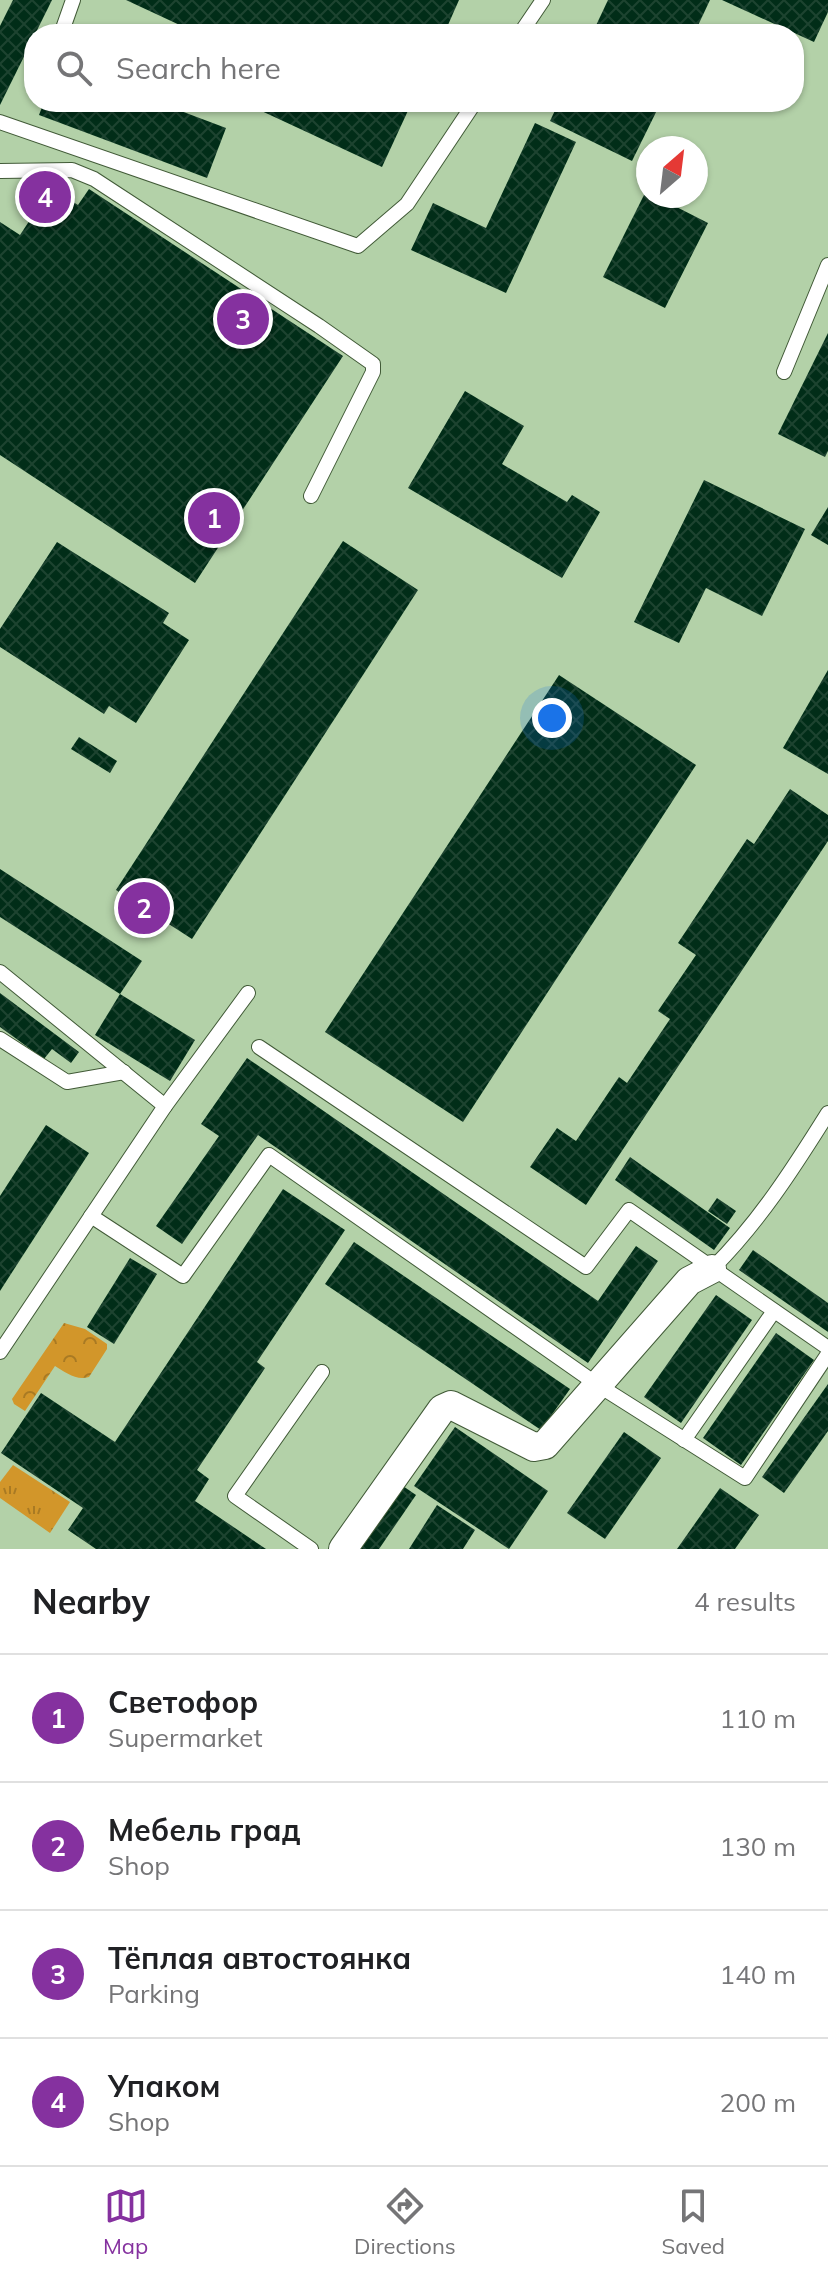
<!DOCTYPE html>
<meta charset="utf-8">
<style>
:root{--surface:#fff;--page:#f6f6f6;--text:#202124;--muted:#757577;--line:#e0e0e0;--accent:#85319f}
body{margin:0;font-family:Mulish,sans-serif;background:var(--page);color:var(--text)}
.compass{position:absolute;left:636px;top:136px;width:72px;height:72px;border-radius:50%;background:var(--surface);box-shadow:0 2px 6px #0004;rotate:28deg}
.you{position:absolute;left:552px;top:718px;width:28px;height:28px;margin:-20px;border:6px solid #fff;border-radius:50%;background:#1a73e8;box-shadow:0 0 0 12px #1a73e833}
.badge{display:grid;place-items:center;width:52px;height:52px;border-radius:50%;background:var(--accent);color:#fff;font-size:26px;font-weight:700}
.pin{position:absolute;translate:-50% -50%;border:4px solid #fff;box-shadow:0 2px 8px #0006}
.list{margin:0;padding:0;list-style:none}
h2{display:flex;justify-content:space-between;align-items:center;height:104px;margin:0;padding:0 32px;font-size:34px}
h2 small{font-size:26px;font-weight:400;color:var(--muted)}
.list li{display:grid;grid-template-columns:52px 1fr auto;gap:24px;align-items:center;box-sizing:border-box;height:128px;padding:0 32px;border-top:2px solid var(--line)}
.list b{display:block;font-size:30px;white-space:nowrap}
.list p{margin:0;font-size:26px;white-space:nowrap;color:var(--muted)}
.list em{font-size:26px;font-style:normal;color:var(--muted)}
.icon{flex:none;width:44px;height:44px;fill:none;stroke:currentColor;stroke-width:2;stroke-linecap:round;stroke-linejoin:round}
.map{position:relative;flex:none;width:828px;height:1549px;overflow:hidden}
.search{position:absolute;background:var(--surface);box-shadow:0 2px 6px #0004;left:24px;right:24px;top:24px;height:88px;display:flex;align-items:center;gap:20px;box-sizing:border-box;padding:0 28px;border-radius:32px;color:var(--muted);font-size:30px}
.sheet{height:616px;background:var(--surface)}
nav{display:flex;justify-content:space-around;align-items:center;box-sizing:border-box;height:112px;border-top:2px solid var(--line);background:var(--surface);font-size:22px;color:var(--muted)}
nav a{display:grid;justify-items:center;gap:4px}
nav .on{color:var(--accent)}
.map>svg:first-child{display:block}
</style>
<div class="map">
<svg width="828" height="1549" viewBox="0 0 828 1549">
<defs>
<pattern id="grass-tufts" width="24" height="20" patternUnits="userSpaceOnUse" patternTransform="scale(2)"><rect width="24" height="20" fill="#d2962a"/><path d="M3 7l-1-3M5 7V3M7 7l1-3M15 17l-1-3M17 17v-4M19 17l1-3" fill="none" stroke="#a97a23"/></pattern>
<pattern id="forest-crowns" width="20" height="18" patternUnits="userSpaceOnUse" patternTransform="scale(2)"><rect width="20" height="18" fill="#d2962a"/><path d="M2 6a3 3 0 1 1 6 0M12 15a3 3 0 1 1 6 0" fill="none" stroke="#a97a23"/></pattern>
<pattern id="building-cross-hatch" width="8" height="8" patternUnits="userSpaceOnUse" patternTransform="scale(2)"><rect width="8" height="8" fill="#012d18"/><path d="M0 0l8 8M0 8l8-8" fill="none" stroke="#1d4330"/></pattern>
</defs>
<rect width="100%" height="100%" fill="#b3d1a8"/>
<path fill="url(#grass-tufts)" d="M13,1465L70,1502L50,1533L0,1498V1482Z"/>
<path fill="url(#forest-crowns)" d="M64,1323L85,1329L107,1344V1349L89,1377C76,1381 65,1372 55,1366L25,1411L14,1404L12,1399Z"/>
<g fill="url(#building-cross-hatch)">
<path d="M13,0H52L0,105V26Z"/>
<path d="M126,0H459L444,34H199Z"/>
<path d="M608,0H710L694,34H592Z"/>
<path d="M722,0H828V12L814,42Z"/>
<path d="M44,102H157L226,128L207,178L39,115Z"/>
<path d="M242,102H412L382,167Z"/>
<path d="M559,102H661L632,161L550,121Z"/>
<path d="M535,123L576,142L506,293L411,250L433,203L486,228Z"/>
<path d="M51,188L78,205L89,189L343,356L195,583L0,455V222L20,235Z"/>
<path d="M646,191L648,196H655L708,223L665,308L603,277Z"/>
<path d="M828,333V451L825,457L778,434Z"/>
<path d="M465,391L524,426L502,464L567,502L572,495L600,512L562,578L408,488Z"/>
<path d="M704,480L805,529L762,616L706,588L679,643L634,622Z"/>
<path d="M828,507V545L811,535Z"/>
<path d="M343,541L418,590L192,939L116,890Z"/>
<path d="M57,542L169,613L163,623L189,640L136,723L109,706L104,714L0,647V629Z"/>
<path d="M828,670V774L783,748Z"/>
<path d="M559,675L696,765L463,1122L325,1032Z"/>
<path d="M79,737L117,761L110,773L71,749Z"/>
<path d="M790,789L828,815V841L586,1205L530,1167L557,1128L576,1141L619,1077L627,1083L670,1019L658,1011L696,955L678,943L747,839L754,844Z"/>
<path d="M0,869L142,961L120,994L0,917Z"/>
<path d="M0,993L79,1052L71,1063L52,1049L44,1059L0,1027Z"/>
<path d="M120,994L195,1040L170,1081L95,1035Z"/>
<path d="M247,1058L598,1301L636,1246L658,1261L588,1363L258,1135L182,1244L156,1226L219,1136L201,1124Z"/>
<path d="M46,1125L89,1153L0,1291V1196Z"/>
<path d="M630,1157L730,1228L714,1250L615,1180Z"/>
<path d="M283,1189L345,1230L257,1362L265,1368L197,1470L209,1479L195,1501L266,1549H96L68,1530L83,1508L1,1453L41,1393L115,1442Z"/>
<path d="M717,1198L736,1211L727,1224L708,1211Z"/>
<path d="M354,1242L570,1389L541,1430L325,1284Z"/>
<path d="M753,1250L828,1303V1332L739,1270Z"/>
<path d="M130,1258L157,1274L114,1344L87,1327Z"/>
<path d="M716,1295L752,1320L681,1423L644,1397Z"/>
<path d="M776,1333L814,1360L741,1465L703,1438Z"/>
<path d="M828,1384V1431L784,1493L762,1477Z"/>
<path d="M455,1427L548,1491L509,1549L414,1486Z"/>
<path d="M624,1432L661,1458L605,1539L567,1513Z"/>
<path d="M400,1484L416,1495L379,1549H354Z"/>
<path d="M720,1488L759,1515L735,1549H677Z"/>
<path d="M437,1505L475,1530L463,1549H409Z"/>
</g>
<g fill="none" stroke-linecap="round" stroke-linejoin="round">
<g stroke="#415a37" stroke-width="16">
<g id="lane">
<path d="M61,34L73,0"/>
<path d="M520,34L543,0"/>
<path d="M0,122L358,246L407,204L475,102"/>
<path d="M0,171L72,170L94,179L319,326L373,364V372L311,496"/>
<path d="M784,372L828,265"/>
<path d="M0,972L165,1106"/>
<path d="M0,1039L67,1082L124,1072"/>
<path d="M259,1047L586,1267L629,1210L828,1348"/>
<path d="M91,1216L183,1276L269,1155L598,1385L745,1478L828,1354"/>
<path d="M712,1269C759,1222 793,1169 828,1113"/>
<path d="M0,1352L165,1106L248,993"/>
<path d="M684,1440L774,1311"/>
<path d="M311,1549L235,1496L322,1372"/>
</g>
</g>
<g stroke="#415a37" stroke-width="30">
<path id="street" d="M343,1549L442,1409L451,1405L534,1447L545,1445L689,1281L712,1269"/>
</g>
<use href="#lane" stroke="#fff" stroke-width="14"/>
<use href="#street" stroke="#fff" stroke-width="28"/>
</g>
</svg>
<svg class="compass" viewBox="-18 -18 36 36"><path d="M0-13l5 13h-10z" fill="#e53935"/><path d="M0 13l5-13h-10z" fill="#757577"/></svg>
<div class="you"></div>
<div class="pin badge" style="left:214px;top:518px">1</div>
<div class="pin badge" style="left:144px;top:908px">2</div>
<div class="pin badge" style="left:243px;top:319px">3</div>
<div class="pin badge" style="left:45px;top:197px">4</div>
<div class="search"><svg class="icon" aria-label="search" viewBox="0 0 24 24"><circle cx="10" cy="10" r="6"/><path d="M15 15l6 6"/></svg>Search here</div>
</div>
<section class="sheet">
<h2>Nearby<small>4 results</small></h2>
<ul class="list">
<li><span class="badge">1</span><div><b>Светофор</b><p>Supermarket</p></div><em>110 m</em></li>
<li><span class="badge">2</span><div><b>Мебель град</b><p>Shop</p></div><em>130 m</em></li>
<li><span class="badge">3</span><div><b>Тёплая автостоянка</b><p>Parking</p></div><em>140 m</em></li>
<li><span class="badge">4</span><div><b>Упаком</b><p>Shop</p></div><em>200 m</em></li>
</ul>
</section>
<nav>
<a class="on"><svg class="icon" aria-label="map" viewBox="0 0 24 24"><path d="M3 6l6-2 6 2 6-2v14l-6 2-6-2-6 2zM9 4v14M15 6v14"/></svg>Map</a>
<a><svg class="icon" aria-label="directions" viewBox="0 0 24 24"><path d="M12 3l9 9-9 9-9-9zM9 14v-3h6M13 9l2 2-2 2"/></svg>Directions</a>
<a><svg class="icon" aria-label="saved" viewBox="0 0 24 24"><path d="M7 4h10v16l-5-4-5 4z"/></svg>Saved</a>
</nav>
